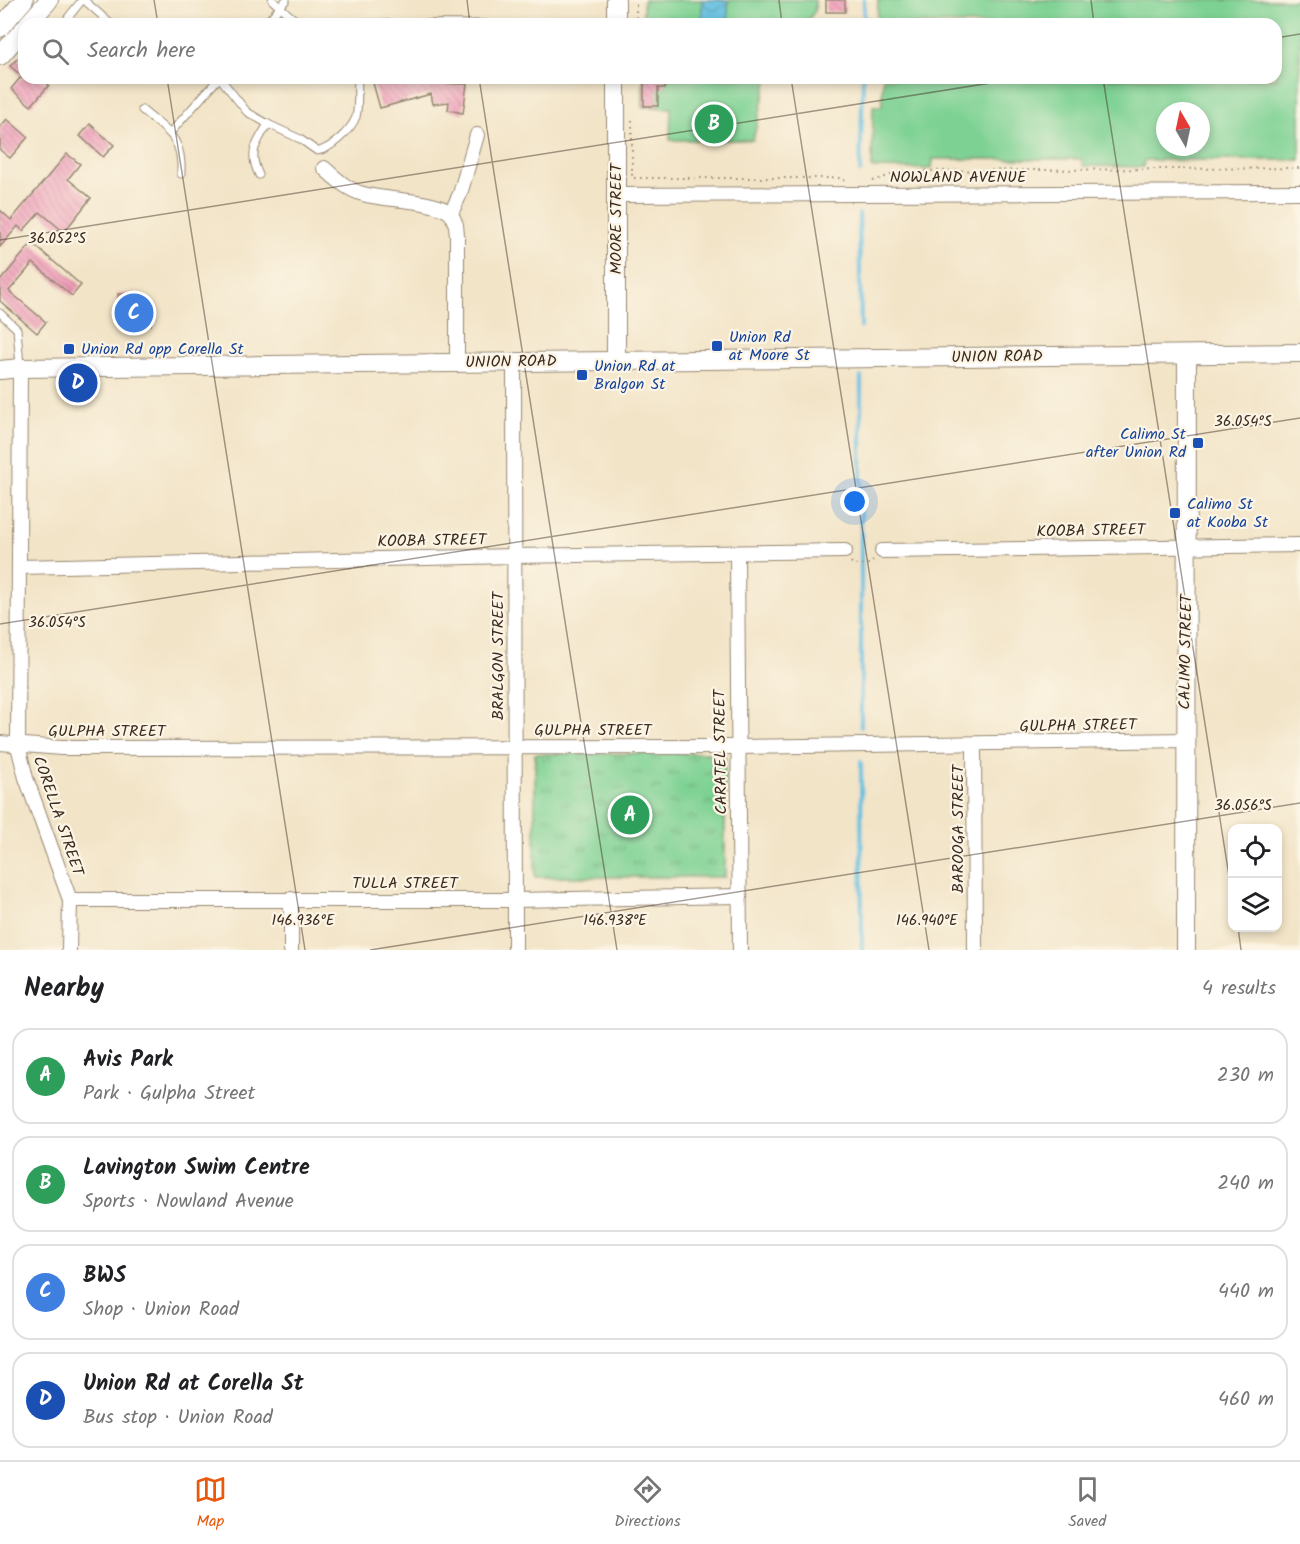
<!DOCTYPE html>
<meta charset="utf-8">
<style>
:root{--surface:#fff;--page:#f2f2f2;--text:#202124;--muted:#757577;--line:#e0e0e0;--accent:#ea580c}
body{margin:0;font-family:Kalam,sans-serif;background:var(--page);color:var(--text)}
.controls{position:absolute;right:18px;bottom:18px;display:grid;overflow:hidden;border-radius:12px;box-shadow:0 3px 9px #0003}
.controls button{width:54px;height:54px;display:grid;place-items:center;padding:0;border:0;border-bottom:2px solid var(--line);background:var(--surface);color:var(--text);font:30px sans-serif}
.compass{position:absolute;left:1156px;top:102px;width:54px;height:54px;border-radius:50%;background:var(--surface);box-shadow:0 3px 9px #0003;rotate:351deg}
.you{position:absolute;left:855px;top:502px;width:21px;height:21px;margin:-15px;border:4px solid #fff;border-radius:50%;background:#1a73e8;box-shadow:0 0 0 9px #1a73e833}
.badge{display:grid;place-items:center;width:39px;height:39px;border-radius:50%;background:var(--accent);color:#fff;font-size:20px;font-weight:700}
.pin{position:absolute;translate:-50% -50%;border:3px solid #fff;box-shadow:0 2px 6px #0006}
.list{margin:0;padding:0;list-style:none}
h2{display:flex;justify-content:space-between;align-items:center;height:78px;margin:0;padding:0 24px;font-size:26px}
h2 small{font-size:20px;font-weight:400;color:var(--muted)}
.list li{display:grid;grid-template-columns:39px 1fr auto;gap:18px;align-items:center;box-sizing:border-box;height:96px;margin:0 12px 12px;padding:0 12px;border:2px solid var(--line);border-radius:18px}
.list b{display:block;font-size:22px;white-space:nowrap}
.list p{margin:0;font-size:20px;white-space:nowrap;color:var(--muted)}
.list em{font-size:20px;font-style:normal;color:var(--muted)}
.icon{flex:none;width:33px;height:33px;fill:none;stroke:currentColor;stroke-width:2;stroke-linecap:round;stroke-linejoin:round}
.map{position:relative;flex:none;width:1300px;height:950px;overflow:hidden}
.search{position:absolute;background:var(--surface);box-shadow:0 3px 9px #0003;left:18px;right:18px;top:18px;height:66px;display:flex;align-items:center;gap:15px;box-sizing:border-box;padding:0 21px;border-radius:18px;color:var(--muted);font-size:22px}
.sheet{height:510px;background:var(--surface)}
nav{display:flex;justify-content:space-around;align-items:center;box-sizing:border-box;height:84px;border-top:2px solid var(--line);background:var(--surface);font-size:16px;color:var(--muted)}
nav a{display:grid;justify-items:center;gap:3px}
nav .on{color:var(--accent)}
.map>svg:first-child{display:block}
</style>
<div class="map">
<svg width="1300" height="950" viewBox="0 0 1300 950">
<defs>
<pattern id="grass-tufts" width="24" height="20" patternUnits="userSpaceOnUse" patternTransform="scale(1.5)"><rect width="24" height="20" fill="#7dd193"/><path d="M3 7l-1-3M5 7V3M7 7l1-3M15 17l-1-3M17 17v-4M19 17l1-3" fill="none" stroke="#68aa77"/></pattern>
<pattern id="water-waves" width="16" height="10" patternUnits="userSpaceOnUse" patternTransform="scale(1.5)"><rect width="16" height="10" fill="#63bfe1"/><path d="M0 5q4-4 8 0t8 0" fill="none" stroke="#539bb6"/></pattern>
<pattern id="building-back-hatch" width="6" height="6" patternUnits="userSpaceOnUse" patternTransform="scale(1.5)"><rect width="6" height="6" fill="#ef9ab7"/><path d="M-1 5l2 2M0 0l6 6M5-1l2 2" fill="none" stroke="#c37e94"/></pattern>
</defs>
<rect width="100%" height="100%" fill="#fcf5e5"/>
<filter id="ink" filterUnits="userSpaceOnUse"><feTurbulence type="fractalNoise" baseFrequency=".0167" numOctaves="2"/><feDisplacementMap in="SourceGraphic" scale="12" xChannelSelector="R" yChannelSelector="G"/><feConvolveMatrix kernelMatrix="1 2 1 2 8 2 1 2 1" color-interpolation-filters="sRGB"/></filter>
<filter id="wash" filterUnits="userSpaceOnUse"><feTurbulence type="fractalNoise" baseFrequency=".008" numOctaves="4" result="noise"/><feDisplacementMap in="SourceGraphic" scale="24" xChannelSelector="R" yChannelSelector="G"/><feGaussianBlur stdDeviation="1.35" result="paint"/><feColorMatrix in="noise" values="0 0 0 0 0 0 0 0 0 0 0 0 0 0 0 0 0 1.4 0 .05"/><feComposite in="paint" operator="in"/></filter>
<g filter="url(#wash)">
<rect width="100%" height="100%" fill="#f2e4c7"/>
<path fill="url(#grass-tufts)" stroke="#5c7e58" stroke-width="1.5" d="M725,753V877H535V754Z"/>
<g fill="#7dd193" stroke="#5c7e58" stroke-width="1.5" fill-rule="evenodd">
<path d="M643,0H815V11L805,24H643Z"/>
<path d="M878,0H1300V160H1144L1143,167L1083,166L1082,159H933L932,169L872,168L873,106H882L883,78H1276V24H877ZM1165,111H1201V147H1165Z"/>
<path d="M643,78H768L753,140H670L671,108L643,107Z"/>
</g>
<rect fill="url(#water-waves)" stroke="#4f7480" stroke-width="1.5" x="702" y="0" width="26" height="24"/>
<g fill="none" stroke-linecap="round" stroke-linejoin="round">
<g stroke="#63bfe1" stroke-width="4">
<path d="M864,24V0"/>
<path d="M860,172L863,78"/>
<path d="M859,214L861,327"/>
<path d="M861,727V377"/>
<path d="M861,762L862,950"/>
</g>
</g>
<g id="blocks">
<g fill="url(#building-back-hatch)">
<rect x="826" y="0" width="19" height="12"/>
<path d="M18,58L24,63V78H41L49,85L31,106L11,89L20,78H24L10,66Z"/>
<path d="M389,78H440L439,83L467,84L463,113L448,110L449,102L433,104L431,94L380,108L373,83Z"/>
<path d="M644,78H665V88H658V106H644Z"/>
<path d="M7,119L28,137L10,158L0,150V127Z"/>
<path d="M90,124L114,145L103,157L80,136Z"/>
<path d="M67,154L80,164L68,179L91,198L64,232L40,212L23,231L18,226L0,247V210L11,220Z"/>
<path d="M32,243L81,285L72,296L33,263L9,291L46,322L37,333L0,301V281Z"/>
<path d="M118,294H134V302H151V325H118Z"/>
</g>
</g>
</g>
<g filter="url(#ink)">
<use href="#blocks" fill-opacity="0" stroke="#968772" stroke-width="1.5"/>
<g fill="none" stroke-linecap="round" stroke-linejoin="round">
<g stroke="#968772" stroke-width="9">
<g id="lane">
<path d="M84,0L111,24"/>
<path d="M272,0L295,20L308,23L485,24"/>
<path d="M63,24L82,0"/>
<path d="M265,24L286,0"/>
<path d="M220,78L247,112L268,124L300,139L317,151C330,150 351,130 356,117C359,106 357,90 358,78"/>
<path d="M142,110C168,132 183,137 181,174"/>
<path d="M170,133L219,78"/>
<path d="M259,175C248,152 256,144 268,124"/>
<path d="M0,313L17,329L20,366"/>
</g>
</g>
<g stroke="#968772" stroke-width="16">
<g id="street">
<path d="M324,168C336,179 348,190 363,194C387,201 432,199 451,213L456,225L457,236V363"/>
<path d="M617,195L1300,192"/>
<path d="M451,213L460,194L477,135"/>
<path d="M514,362L515,950"/>
<path d="M20,368L18,746L26,778L70,900L69,950"/>
<path d="M882,551L1300,545"/>
<path d="M737,553L740,950"/>
<path d="M19,567L514,556L845,551"/>
<path d="M0,743L61,748L737,747L1186,740"/>
<path d="M974,744L975,950"/>
<path d="M291,899V950"/>
<path d="M70,900H514L740,896"/>
</g>
</g>
<g stroke="#968772" stroke-width="20">
<g id="secondary">
<path d="M616,0V24"/>
<path d="M28,24L49,0"/>
<path d="M0,28L24,0"/>
<path d="M0,56L24,29"/>
<path d="M616,78V360"/>
<path d="M0,370L20,368L1300,353"/>
<path d="M1186,950L1187,355"/>
</g>
</g>
<g stroke="#968772" stroke-width="2" stroke-dasharray="1.5 4.5" stroke-linecap="butt">
<path d="M636,24V0"/>
<path d="M632,120V178H839L846,181"/>
<path d="M873,181L903,171L1300,168"/>
<path d="M851,562L853,565L870,564L874,559"/>
</g>
<use href="#lane" stroke="#fff" stroke-width="7"/>
<use href="#street" stroke="#fff" stroke-width="14"/>
<use href="#secondary" stroke="#fff" stroke-width="18"/>
</g>
</g>
<path fill="none" stroke="#3b2a1e" stroke-width="1.5" stroke-opacity="0.45" d="M154,0L158,24M467,0L470,24M779,0L782,24M1091,0L1094,24M1276,38L1300,34M167,78L305,950M479,78L617,950M791,78L929,950M1103,78L1232,895M0,240L1022,78M0,624L1300,418M1238,927L1241,950M370,950L1300,803"/>
<g fill="#1a4fb4" stroke="#fcf5e5" stroke-width="2">
<rect x="711" y="340" width="12" height="12" rx="3"/>
<rect x="63" y="343" width="12" height="12" rx="3"/>
<rect x="576" y="369" width="12" height="12" rx="3"/>
<rect x="1192" y="437" width="12" height="12" rx="3"/>
<rect x="1169" y="507" width="12" height="12" rx="3"/>
</g>
<g text-anchor="middle" dominant-baseline="central" stroke-width="4.5" stroke-linejoin="round" paint-order="stroke">
<g font-size="16" fill="#3b2a1e" stroke="#fcf5e5">
<text x="958" y="177">NOWLAND AVENUE</text>
<text transform="translate(616 219) rotate(-90)">MOORE STREET</text>
<text transform="translate(997 357) rotate(-1)">UNION ROAD</text>
<text transform="translate(511 362) rotate(-1)">UNION ROAD</text>
<text transform="translate(1091 531) rotate(-1)">KOOBA STREET</text>
<text transform="translate(432 541) rotate(-1)">KOOBA STREET</text>
<text transform="translate(1186 652) rotate(-89)">CALIMO STREET</text>
<text transform="translate(498 656) rotate(-90)">BRALGON STREET</text>
<text transform="translate(1078 726) rotate(-1)">GULPHA STREET</text>
<text x="593" y="730">GULPHA STREET</text>
<text x="107" y="731">GULPHA STREET</text>
<text transform="translate(721 752) rotate(-91)">CARATEL STREET</text>
<text transform="translate(58 816) rotate(71)">CORELLA STREET</text>
<text transform="translate(958 829) rotate(-90)">BAROOGA STREET</text>
<text x="405" y="883">TULLA STREET</text>
</g>
<g font-size="16" fill="#164399" stroke="#fcf5e5" text-anchor="start">
<text x="729" y="337">Union Rd<tspan x="729" dy="18">at Moore St</tspan></text>
<text x="81" y="349">Union Rd opp Corella St</text>
<text x="594" y="366">Union Rd at<tspan x="594" dy="18">Bralgon St</tspan></text>
<text x="1186" y="434" text-anchor="end">Calimo St<tspan x="1186" dy="18">after Union Rd</tspan></text>
<text x="1187" y="504">Calimo St<tspan x="1187" dy="18">at Kooba St</tspan></text>
</g>
</g>
<g font-size="15" text-anchor="middle" fill="#3b2a1e" stroke="#fcf5e5" stroke-width="4.5" stroke-linejoin="round" paint-order="stroke">
<text x="57" y="243">36.052°S</text>
<text x="1243" y="426">36.054°S</text>
<text x="57" y="627">36.054°S</text>
<text x="1243" y="810">36.056°S</text>
<text x="303" y="925">146.936°E</text>
<text x="615" y="925">146.938°E</text>
<text x="927" y="925">146.940°E</text>
</g>
</svg>
<div class="controls">
<button><svg class="icon" aria-label="locate" viewBox="0 0 24 24"><circle cx="12" cy="12" r="6"/><path d="M12 2v4M12 18v4M2 12h4M18 12h4"/></svg></button>
<button><svg class="icon" aria-label="layers" viewBox="0 0 24 24"><path d="M12 4l9 5-9 5-9-5zM3 14l9 5 9-5"/></svg></button>
</div>
<svg class="compass" viewBox="-18 -18 36 36"><path d="M0-13l5 13h-10z" fill="#e53935"/><path d="M0 13l5-13h-10z" fill="#757577"/></svg>
<div class="you"></div>
<div class="pin badge" style="left:630px;top:815px;background:#2e9e5b">A</div>
<div class="pin badge" style="left:714px;top:124px;background:#2e9e5b">B</div>
<div class="pin badge" style="left:134px;top:313px;background:#3f7fe0">C</div>
<div class="pin badge" style="left:78px;top:383px;background:#1a4fb4">D</div>
<div class="search"><svg class="icon" aria-label="search" viewBox="0 0 24 24"><circle cx="10" cy="10" r="6"/><path d="M15 15l6 6"/></svg>Search here</div>
</div>
<section class="sheet">
<h2>Nearby<small>4 results</small></h2>
<ul class="list">
<li><span class="badge" style="background:#2e9e5b">A</span><div><b>Avis Park</b><p>Park · Gulpha Street</p></div><em>230 m</em></li>
<li><span class="badge" style="background:#2e9e5b">B</span><div><b>Lavington Swim Centre</b><p>Sports · Nowland Avenue</p></div><em>240 m</em></li>
<li><span class="badge" style="background:#3f7fe0">C</span><div><b>BWS</b><p>Shop · Union Road</p></div><em>440 m</em></li>
<li><span class="badge" style="background:#1a4fb4">D</span><div><b>Union Rd at Corella St</b><p>Bus stop · Union Road</p></div><em>460 m</em></li>
</ul>
</section>
<nav>
<a class="on"><svg class="icon" aria-label="map" viewBox="0 0 24 24"><path d="M3 6l6-2 6 2 6-2v14l-6 2-6-2-6 2zM9 4v14M15 6v14"/></svg>Map</a>
<a><svg class="icon" aria-label="directions" viewBox="0 0 24 24"><path d="M12 3l9 9-9 9-9-9zM9 14v-3h6M13 9l2 2-2 2"/></svg>Directions</a>
<a><svg class="icon" aria-label="saved" viewBox="0 0 24 24"><path d="M7 4h10v16l-5-4-5 4z"/></svg>Saved</a>
</nav>
